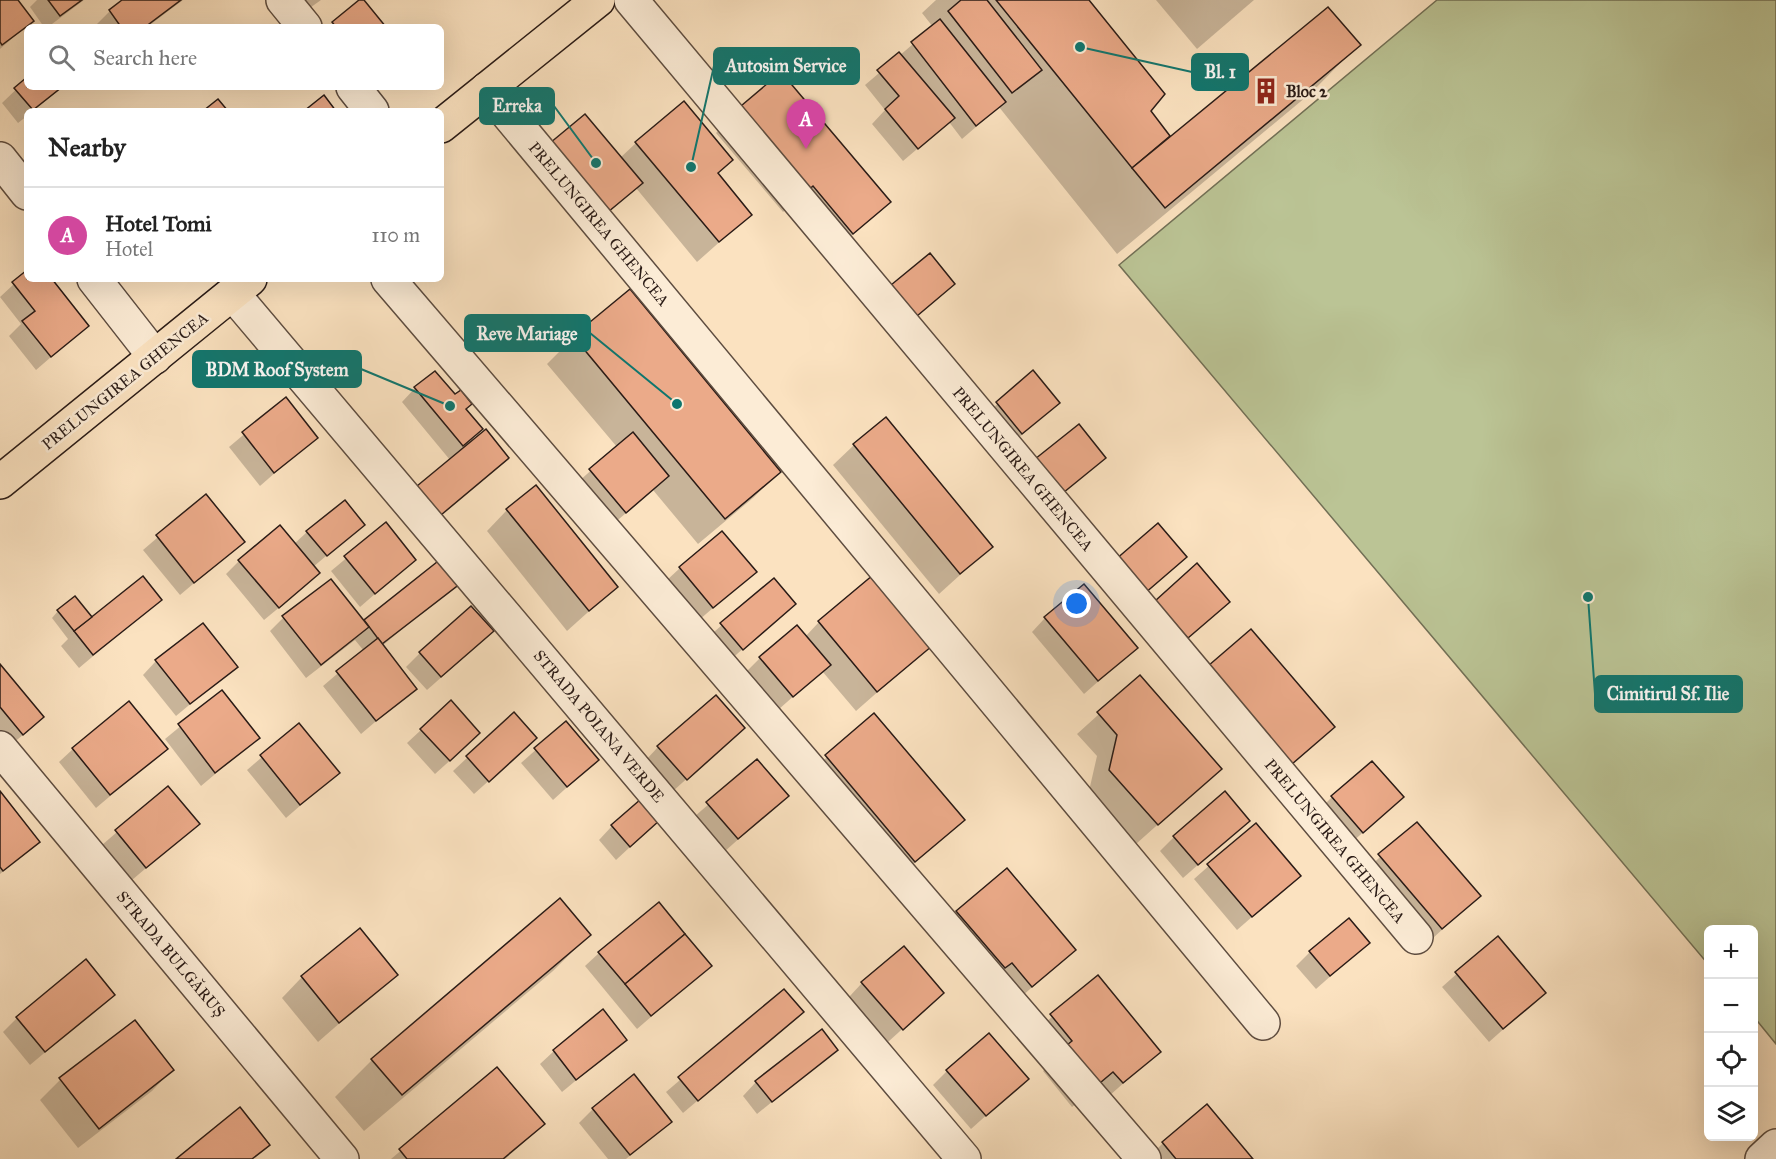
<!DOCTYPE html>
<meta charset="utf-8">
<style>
:root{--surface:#fff;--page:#f2f2f2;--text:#222;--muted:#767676;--line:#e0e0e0;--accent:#8f2418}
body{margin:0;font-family:"IM FELL Great Primer",serif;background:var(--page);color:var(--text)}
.controls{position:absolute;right:18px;bottom:18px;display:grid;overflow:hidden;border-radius:9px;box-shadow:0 6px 24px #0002}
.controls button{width:54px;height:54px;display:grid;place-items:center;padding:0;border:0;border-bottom:2px solid var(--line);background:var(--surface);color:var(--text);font:30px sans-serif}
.you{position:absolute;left:1077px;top:604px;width:21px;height:21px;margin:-15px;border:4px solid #fff;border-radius:50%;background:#1a73e8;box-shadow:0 0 0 9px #1a73e833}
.badge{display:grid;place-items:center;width:39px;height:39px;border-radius:50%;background:var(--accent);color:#fff;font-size:20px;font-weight:700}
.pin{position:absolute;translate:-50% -50px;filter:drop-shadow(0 2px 3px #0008)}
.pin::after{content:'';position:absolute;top:32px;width:21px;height:18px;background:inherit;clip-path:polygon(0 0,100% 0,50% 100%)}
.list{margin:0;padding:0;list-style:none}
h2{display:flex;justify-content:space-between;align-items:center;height:78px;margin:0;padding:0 24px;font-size:26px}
h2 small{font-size:20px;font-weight:400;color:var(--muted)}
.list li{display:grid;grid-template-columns:39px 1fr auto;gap:18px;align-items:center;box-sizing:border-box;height:96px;padding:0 24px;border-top:2px solid var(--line)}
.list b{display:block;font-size:22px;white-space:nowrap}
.list p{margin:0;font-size:20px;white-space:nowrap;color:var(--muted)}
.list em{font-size:20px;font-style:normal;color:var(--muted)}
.icon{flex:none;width:33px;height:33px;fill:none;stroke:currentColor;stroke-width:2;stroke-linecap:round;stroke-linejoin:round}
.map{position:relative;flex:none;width:1776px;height:1159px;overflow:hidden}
.search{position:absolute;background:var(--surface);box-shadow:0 6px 24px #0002;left:24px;top:24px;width:420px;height:66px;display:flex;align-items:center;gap:15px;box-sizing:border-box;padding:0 21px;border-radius:9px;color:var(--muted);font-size:22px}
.panel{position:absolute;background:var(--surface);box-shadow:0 6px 24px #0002;left:24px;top:108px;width:420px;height:174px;border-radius:9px}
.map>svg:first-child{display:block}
</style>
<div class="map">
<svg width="1776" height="1159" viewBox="0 0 1776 1159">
<rect width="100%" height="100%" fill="#fbe2c0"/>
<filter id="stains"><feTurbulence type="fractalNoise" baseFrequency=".00333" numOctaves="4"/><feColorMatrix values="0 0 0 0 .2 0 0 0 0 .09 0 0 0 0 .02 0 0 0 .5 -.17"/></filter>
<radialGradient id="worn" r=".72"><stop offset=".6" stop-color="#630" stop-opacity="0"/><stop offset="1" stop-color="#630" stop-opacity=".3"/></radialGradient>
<path fill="#bbc495" stroke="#727056" stroke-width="1.5" d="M1437,0H1776V1044L1754,1017V930H1708V964L1119,265Z"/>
<g fill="#0003">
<path d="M0,0H16L32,21L0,49Z"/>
<path d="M37,0H84L48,27H44L30,7Z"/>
<path d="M124,0H183L147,27H97L96,25L110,11Z"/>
<path d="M289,0H321L300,15Z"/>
<path d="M936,0H1087L1149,111L1170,138L1358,45L1312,92L1117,254L999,107L962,139L949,122L903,161L872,124L885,110L865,85L933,27L922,13Z"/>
<path d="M1156,0H1254L1197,49Z"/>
<path d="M27,79V87H63L33,111H27V116L18,123L2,103Z"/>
<path d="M736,112L889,202L832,253L791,205L783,212L716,133Z"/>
<path d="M636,143L717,174L750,215L697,262L636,188L609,212L620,158Z"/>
<path d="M27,272V279H50L87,326L36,370L9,336L21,324L0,297Z"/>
<path d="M630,291L779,472L753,498L698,544L653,490L612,525L577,483L617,447L547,364L574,337Z"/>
<path d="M1033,372L1058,403L1008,447L983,417Z"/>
<path d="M415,388L465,409L481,429L470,441L507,457L419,534L418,487L450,460L402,402Z"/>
<path d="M286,399L316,437L260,486L229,447Z"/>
<path d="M854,445L991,547L939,594L833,465Z"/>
<path d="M1104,458L1043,510L1017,478Z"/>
<path d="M206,496L243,542L180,595L143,550Z"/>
<path d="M507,510L616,587L567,631L487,531Z"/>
<path d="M363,525L313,567L318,573L304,587L264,620L226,574L239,561L294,544L307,532Z"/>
<path d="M386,525L414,560L360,607L331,571Z"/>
<path d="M442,561L459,582L382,646L415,688L361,734L323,686L364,651L355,640L306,678L270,631L283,618L364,622Z"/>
<path d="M680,568L755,572L699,620L666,581Z"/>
<path d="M774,580L794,604L728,662L707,638Z"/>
<path d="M160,600L79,668L61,646L68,639L52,618L58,611L92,619Z"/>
<path d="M1045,618L1136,648L1084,694L1032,632Z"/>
<path d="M819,622L930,646L856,711L822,671L778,710L746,672L760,658L805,637Z"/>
<path d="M478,645L427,690L406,667L420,653Z"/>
<path d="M156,661L236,666L176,716L143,675Z"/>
<path d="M0,666L28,731L8,747L0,738Z"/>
<path d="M1140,677L1220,769L1136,844L1089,791L1097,756L1077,734Z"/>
<path d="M1189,687L1333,727L1271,783Z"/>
<path d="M222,692L258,738L201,786L165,739Z"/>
<path d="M514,714L522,751L474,794L453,771Z"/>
<path d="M874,715L963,820L894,881L805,777Z"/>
<path d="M566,723L597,760L553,800L521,763Z"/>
<path d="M299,725L338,773L286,818L247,770Z"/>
<path d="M743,728L672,792L645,761L658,747Z"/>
<path d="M421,730L465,747L435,774L407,743Z"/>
<path d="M73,749H166L96,808L59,762Z"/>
<path d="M757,762L787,796L724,852L694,817Z"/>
<path d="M168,788L198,824L132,880L102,845Z"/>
<path d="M0,793L38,842L0,874Z"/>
<path d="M1332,797H1402L1349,845L1319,810Z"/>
<path d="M1248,821L1183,878L1160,851L1174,837Z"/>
<path d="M1417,824L1479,896L1421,949L1359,876Z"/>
<path d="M1255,825L1299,876L1237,930L1194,879Z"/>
<path d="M612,826L644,834L616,860L599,840Z"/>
<path d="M957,912L1074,950L1011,1006L937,932Z"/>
<path d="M589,935L553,971L364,1131L335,1097L372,1060Z"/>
<path d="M1497,938L1544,993L1489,1042L1442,987Z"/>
<path d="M1368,943L1316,989L1296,966L1310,952Z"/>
<path d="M599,953L710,966L637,1029L585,966Z"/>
<path d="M396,974L318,1042L282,998L302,977Z"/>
<path d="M1098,977L1159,1052L1101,1103L1092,1091L1072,1107L1043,1071L1052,1062L1030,1036Z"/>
<path d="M862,983L942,993L888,1042L849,997Z"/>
<path d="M784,991L802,1012L683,1113L666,1092Z"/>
<path d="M113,995L30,1065L3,1032L17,1018Z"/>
<path d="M625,1040L562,1092L540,1064L554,1051Z"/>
<path d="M836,1050L757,1114L743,1096L756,1082Z"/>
<path d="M497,1069L543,1124L522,1144L505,1159H391Z"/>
<path d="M172,1070L152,1091L78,1148L40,1100L60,1080Z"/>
<path d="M947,1071L1027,1079L971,1129L933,1085Z"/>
<path d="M593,1109L670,1121L626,1159H608L579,1123Z"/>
<path d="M1163,1143L1251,1159H1147Z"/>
</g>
<g fill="#ebaa89" stroke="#2a1b16" stroke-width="1.5">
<path d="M0,0H18L34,21L2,45L0,42Z"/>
<path d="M48,0H82L60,16Z"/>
<path d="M122,0H181L145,27H121L109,10Z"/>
<path d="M359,0H364L386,27H336L332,22Z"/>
<path d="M961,0H987L1042,70L1012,93L948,11Z"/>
<path d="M996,0H1089L1165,94L1151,111L1170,136L1132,168Z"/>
<path d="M1328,7L1361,45L1165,208L1132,168Z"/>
<path d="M940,19L1006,102L976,126L911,42Z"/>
<path d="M899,52L955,118L918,149L885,109L899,96L877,70Z"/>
<path d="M781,72L891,202L853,234L813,186L805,193L735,111Z"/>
<path d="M27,77V87H62L33,110L14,88Z"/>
<path d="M324,95L336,111H304Z"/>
<path d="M218,99L228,111H203Z"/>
<path d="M684,101L733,160L718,173L752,215L719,242L635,142Z"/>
<path d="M585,114L643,183L608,212L550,143Z"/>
<path d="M930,253L955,284L917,316L891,285Z"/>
<path d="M27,270V279H52L89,326L51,357L22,321L35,311L12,282Z"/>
<path d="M630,289L781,472L725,519L573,336Z"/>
<path d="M1033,370L1060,403L1022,434L996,402Z"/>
<path d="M435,371L455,394L461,390L472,404L466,409L483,429L463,446L414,387Z"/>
<path d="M286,397L318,438L274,473L242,432Z"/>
<path d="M886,417L993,547L960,574L853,444Z"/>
<path d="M1079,424L1106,458L1058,497L1030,463Z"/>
<path d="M486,429L509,458L441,515L417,486Z"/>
<path d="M633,432L669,476L626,513L589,469Z"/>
<path d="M536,485L618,587L589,611L506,509Z"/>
<path d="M206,494L245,542L194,583L156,535Z"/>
<path d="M345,500L365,525L327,556L306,531Z"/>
<path d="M386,522L416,560L375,594L344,556Z"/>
<path d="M1158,523L1187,557L1144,594L1115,560Z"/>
<path d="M280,525L320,573L279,608L238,560Z"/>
<path d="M722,531L757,572L713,608L679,567Z"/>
<path d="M442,558L461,583L382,644L364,620Z"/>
<path d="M1197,563L1230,602L1188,638L1155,601Z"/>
<path d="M873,575L932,646L877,692L818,621Z"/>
<path d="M143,576L162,600L93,655L74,631Z"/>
<path d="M774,578L796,604L743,650L720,623Z"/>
<path d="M331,579L369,627L321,665L282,616Z"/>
<path d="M1084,584L1138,648L1098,681L1044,617Z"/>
<path d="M75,596L92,617L74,631L57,610Z"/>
<path d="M471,606L494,631L441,677L419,652Z"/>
<path d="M203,623L238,667L190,704L155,660Z"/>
<path d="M797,625L831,665L793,697L759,657Z"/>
<path d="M1251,629L1335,727L1292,764L1208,666Z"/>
<path d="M378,638L417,689L376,721L336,671Z"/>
<path d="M0,664L44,717L23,735L0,707Z"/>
<path d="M1140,675L1222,769L1158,825L1109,770L1117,735L1097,712Z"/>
<path d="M222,690L260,738L215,773L178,724Z"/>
<path d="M716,695L745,728L687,780L657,746Z"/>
<path d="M451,700L480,733L450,761L420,729Z"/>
<path d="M129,701L168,749L110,795L72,748Z"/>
<path d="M514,712L537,738L489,782L466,756Z"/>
<path d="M874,713L965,820L915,862L825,755Z"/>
<path d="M566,721L599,760L567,787L534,748Z"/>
<path d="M299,723L340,773L300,805L260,755Z"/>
<path d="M757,759L789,796L738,839L706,802Z"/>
<path d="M1372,761L1404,797L1363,833L1331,796Z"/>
<path d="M168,786L200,824L146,868L115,830Z"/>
<path d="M0,791L40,842L3,871L0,867Z"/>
<path d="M1225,791L1250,821L1198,865L1173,836Z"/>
<path d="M641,799L660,820L630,847L611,825Z"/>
<path d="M1417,822L1481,896L1442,929L1378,854Z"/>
<path d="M1256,823L1301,876L1252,917L1207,864Z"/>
<path d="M1007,868L1076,950L1032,987L1012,963L1005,968L956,911Z"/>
<path d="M560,898L591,935L402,1095L371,1059Z"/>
<path d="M659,902L685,934L625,984L598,952Z"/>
<path d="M1349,918L1370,943L1330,976L1309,951Z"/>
<path d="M360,928L398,975L339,1023L301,976Z"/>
<path d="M685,934L712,966L651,1016L625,984Z"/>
<path d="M1498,936L1546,993L1503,1029L1455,972Z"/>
<path d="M904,946L944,993L903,1030L861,982Z"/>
<path d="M86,959L115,995L45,1052L16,1017Z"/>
<path d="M1098,975L1161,1052L1123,1083L1113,1072L1094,1088L1062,1049L1072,1041L1050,1014Z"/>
<path d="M784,989L804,1012L698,1101L678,1077Z"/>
<path d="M603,1009L627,1040L576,1080L553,1050Z"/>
<path d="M135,1020L174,1070L99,1129L59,1078Z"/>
<path d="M822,1029L838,1050L772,1102L755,1081Z"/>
<path d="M989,1033L1029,1079L986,1116L946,1070Z"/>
<path d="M497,1067L545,1124L503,1159H407L399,1149Z"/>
<path d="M634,1074L672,1122L630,1155L592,1108Z"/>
<path d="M1207,1104L1253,1159H1176L1162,1142Z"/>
<path d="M240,1107L270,1145L252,1159H176Z"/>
</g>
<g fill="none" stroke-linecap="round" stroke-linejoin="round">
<g stroke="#5e4d40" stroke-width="36">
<g id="minor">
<path d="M283,0L305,27"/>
<path d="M631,0L1416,937"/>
<path d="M353,87L372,111"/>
<path d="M487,89L1263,1023"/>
<path d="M0,159L27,193"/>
<path d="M94,279L155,357"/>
<path d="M388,279L1144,1159"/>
<path d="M233,294L964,1159"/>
<path d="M0,748L342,1159"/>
<path d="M1762,1159L1776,1146"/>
</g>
</g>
<g stroke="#2a1b16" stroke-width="36">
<g id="major">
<path d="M441,126L598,0"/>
<path d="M0,482L250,279"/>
</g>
</g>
<use href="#minor" stroke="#fcecd6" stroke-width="33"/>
<use href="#major" stroke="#fbe2c0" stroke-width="33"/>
</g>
<defs>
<g id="building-bare" transform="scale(2.07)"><path d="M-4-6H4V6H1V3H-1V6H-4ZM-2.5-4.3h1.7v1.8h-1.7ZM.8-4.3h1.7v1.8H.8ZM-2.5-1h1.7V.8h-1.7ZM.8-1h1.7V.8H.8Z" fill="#8f2418" stroke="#fcecd6" stroke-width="2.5" paint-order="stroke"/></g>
</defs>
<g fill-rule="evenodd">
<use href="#building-bare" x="1266" y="91"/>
</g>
<g text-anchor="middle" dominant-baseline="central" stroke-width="5" stroke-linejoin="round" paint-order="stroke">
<g font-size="16" font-weight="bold" fill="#2a1b16" stroke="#fcecd6" text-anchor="start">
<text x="1286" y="91">Bloc 2</text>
</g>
<g font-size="16" fill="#2a1b16" stroke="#fcecd6">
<text transform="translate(599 224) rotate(50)">PRELUNGIREA GHENCEA</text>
<text transform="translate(125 381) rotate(-39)">PRELUNGIREA GHENCEA</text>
<text transform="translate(1023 469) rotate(50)">PRELUNGIREA GHENCEA</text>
<text transform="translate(599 726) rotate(50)">STRADA POIANA VERDE</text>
<text transform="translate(1335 841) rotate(50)">PRELUNGIREA GHENCEA</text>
<text transform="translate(171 954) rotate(50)">STRADA BULGĂRUȘ</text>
</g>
</g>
<path fill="none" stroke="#0f766e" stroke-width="2" d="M691 167L714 66M1080 47L1192 72M596 163L554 106M677 404L590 333M450 406L361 369M1588 597L1595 694"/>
<g fill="#0f766e" stroke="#fcecd6" stroke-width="2">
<circle cx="691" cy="167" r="6"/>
<circle cx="1080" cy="47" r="6"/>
<circle cx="596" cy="163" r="6"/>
<circle cx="677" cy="404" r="6"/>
<circle cx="450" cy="406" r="6"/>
<circle cx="1588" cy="597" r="6"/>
</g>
<g fill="#0f766e" stroke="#0f766e" stroke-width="2">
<rect x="714" y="48" width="145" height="36" rx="6"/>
<rect x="1192" y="54" width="56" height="36" rx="6"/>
<rect x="480" y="88" width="74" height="36" rx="6"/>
<rect x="465" y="315" width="125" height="36" rx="6"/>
<rect x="193" y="351" width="168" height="36" rx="6"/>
<rect x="1595" y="676" width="147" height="36" rx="6"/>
</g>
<g font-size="18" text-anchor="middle" font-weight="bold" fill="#fff">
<text x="786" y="72">Autosim Service</text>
<text x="1220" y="78">Bl. 1</text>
<text x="517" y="112">Erreka</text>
<text x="527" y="340">Reve Mariage</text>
<text x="277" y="376">BDM Roof System</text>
<text x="1668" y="700">Cimitirul Sf. Ilie</text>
</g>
<rect width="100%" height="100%" filter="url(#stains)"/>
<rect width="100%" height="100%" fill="url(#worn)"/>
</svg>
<div class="controls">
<button>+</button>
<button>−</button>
<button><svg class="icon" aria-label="locate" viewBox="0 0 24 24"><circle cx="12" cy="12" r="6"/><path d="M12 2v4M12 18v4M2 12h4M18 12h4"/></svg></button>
<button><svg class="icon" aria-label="layers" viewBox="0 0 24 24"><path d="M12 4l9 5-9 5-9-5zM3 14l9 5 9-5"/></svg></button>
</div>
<div class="you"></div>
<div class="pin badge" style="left:806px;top:149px;background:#d1479c">A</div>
<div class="search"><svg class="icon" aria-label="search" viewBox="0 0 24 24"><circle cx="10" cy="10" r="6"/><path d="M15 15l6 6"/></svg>Search here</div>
<section class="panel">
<h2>Nearby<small></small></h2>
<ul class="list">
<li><span class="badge" style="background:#d1479c">A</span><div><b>Hotel Tomi</b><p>Hotel</p></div><em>110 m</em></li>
</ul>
</section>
</div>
